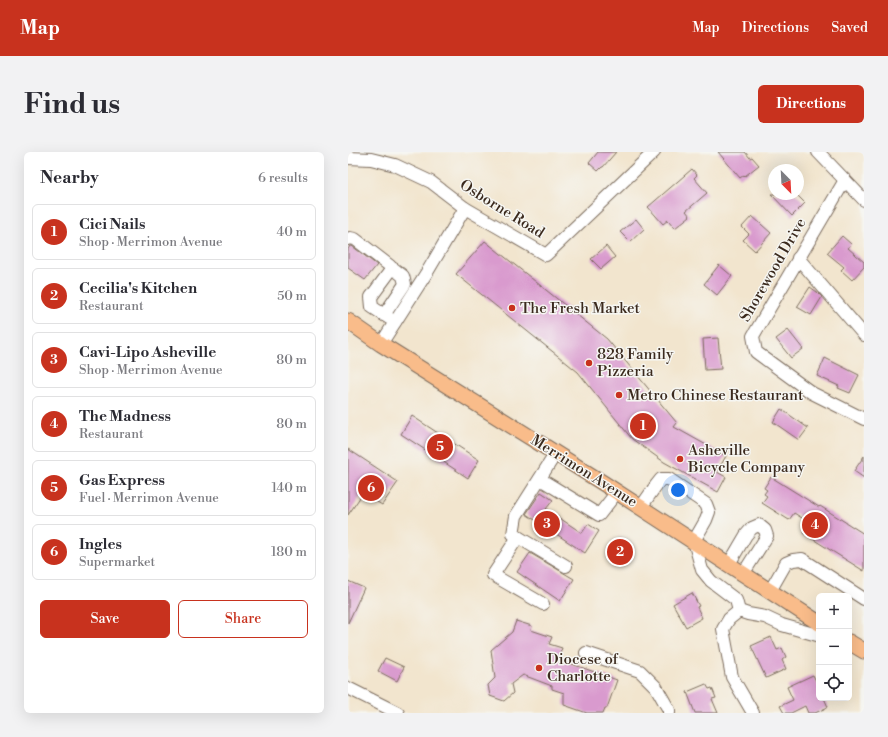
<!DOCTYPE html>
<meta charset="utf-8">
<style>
:root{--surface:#fff;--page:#f2f2f3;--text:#2b2b33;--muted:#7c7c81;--line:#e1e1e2;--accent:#c8321e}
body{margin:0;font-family:"Libre Bodoni",serif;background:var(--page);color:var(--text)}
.controls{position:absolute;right:12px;bottom:12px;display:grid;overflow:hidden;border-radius:6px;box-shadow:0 4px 16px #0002}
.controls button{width:36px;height:36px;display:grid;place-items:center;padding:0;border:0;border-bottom:1px solid var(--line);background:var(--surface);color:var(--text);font:20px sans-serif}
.compass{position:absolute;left:420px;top:12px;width:36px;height:36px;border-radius:50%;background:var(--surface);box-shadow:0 4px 16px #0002;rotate:156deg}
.you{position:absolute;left:330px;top:338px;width:14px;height:14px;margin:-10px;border:3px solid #fff;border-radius:50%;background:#1a73e8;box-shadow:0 0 0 6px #1a73e833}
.badge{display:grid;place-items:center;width:26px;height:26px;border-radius:50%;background:var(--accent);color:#fff;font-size:13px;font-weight:700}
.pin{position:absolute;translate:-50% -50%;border:2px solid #fff;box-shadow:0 1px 4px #0006}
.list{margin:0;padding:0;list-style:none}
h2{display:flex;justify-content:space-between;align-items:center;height:52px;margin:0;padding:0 16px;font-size:17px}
h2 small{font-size:13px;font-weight:400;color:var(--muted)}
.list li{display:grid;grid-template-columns:26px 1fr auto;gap:12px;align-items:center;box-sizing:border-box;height:56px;margin:0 8px 8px;padding:0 8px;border:1px solid var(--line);border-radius:6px}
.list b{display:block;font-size:15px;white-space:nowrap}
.list p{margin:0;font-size:13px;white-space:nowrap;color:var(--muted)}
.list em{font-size:13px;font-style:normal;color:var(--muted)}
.actions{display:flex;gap:8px;padding:12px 16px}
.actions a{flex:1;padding:9px 0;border:1px solid var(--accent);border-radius:6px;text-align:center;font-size:14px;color:var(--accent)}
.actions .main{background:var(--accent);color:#fff}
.icon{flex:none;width:22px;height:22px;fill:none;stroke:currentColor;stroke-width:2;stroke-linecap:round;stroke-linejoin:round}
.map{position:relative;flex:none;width:516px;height:561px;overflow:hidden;border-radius:6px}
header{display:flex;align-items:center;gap:24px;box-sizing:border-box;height:56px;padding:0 20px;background:var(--accent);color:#fff}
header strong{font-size:19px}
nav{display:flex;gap:22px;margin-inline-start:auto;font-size:14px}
.intro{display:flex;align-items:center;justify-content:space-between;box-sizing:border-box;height:96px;padding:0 24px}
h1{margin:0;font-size:28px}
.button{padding:10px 18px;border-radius:6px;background:var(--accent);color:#fff;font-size:14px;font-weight:700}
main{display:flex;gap:24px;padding:0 24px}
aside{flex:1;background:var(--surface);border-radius:6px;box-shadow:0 4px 16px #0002}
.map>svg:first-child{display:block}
</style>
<header>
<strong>Map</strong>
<nav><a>Map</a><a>Directions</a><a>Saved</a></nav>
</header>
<div class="intro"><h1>Find us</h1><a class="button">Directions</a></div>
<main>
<aside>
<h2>Nearby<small>6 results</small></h2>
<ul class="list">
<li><span class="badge">1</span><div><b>Cici Nails</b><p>Shop · Merrimon Avenue</p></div><em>40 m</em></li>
<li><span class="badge">2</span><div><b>Cecilia's Kitchen</b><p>Restaurant</p></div><em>50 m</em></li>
<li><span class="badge">3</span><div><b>Cavi-Lipo Asheville</b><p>Shop · Merrimon Avenue</p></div><em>80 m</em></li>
<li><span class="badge">4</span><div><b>The Madness</b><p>Restaurant</p></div><em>80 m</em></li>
<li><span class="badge">5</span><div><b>Gas Express</b><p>Fuel · Merrimon Avenue</p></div><em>140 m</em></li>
<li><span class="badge">6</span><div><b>Ingles</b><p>Supermarket</p></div><em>180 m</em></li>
</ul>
<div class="actions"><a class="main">Save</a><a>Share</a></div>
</aside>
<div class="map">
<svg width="516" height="561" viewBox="0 0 516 561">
<rect width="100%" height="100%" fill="#f6f6f2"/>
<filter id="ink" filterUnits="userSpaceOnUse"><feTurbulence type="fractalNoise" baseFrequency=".025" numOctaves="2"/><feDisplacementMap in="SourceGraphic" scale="8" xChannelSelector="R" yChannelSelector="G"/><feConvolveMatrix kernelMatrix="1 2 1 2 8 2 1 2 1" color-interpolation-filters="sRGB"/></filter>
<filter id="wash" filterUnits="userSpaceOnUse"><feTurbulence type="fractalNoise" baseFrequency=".012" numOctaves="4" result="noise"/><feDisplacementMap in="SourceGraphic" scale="16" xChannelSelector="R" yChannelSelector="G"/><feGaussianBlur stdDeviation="0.9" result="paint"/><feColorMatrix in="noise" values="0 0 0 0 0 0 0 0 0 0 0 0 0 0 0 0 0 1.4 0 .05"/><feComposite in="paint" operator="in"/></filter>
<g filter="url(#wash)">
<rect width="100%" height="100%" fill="#f2e5ce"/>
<g id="blocks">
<g fill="#d99ace">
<path d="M250,0H268L255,15H254L250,19L241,11Z"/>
<path d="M370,0H397L402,6L404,5L411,13L397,24L396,23L392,26Z"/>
<path d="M344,17L349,23L346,26L359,41L338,59L342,64L327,76L320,68L315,72L300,55Z"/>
<path d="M423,42H448L457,51L444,64Z"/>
<path d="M404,64L423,81L407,99L395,88L401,82L394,75Z"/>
<path d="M288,67L296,77L282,90L272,80Z"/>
<path d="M494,84L503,92L500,96L516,110V115L504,128L493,118L496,115L479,101Z"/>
<path d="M137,89L259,187L329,271L326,275L378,304L369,320L378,325L370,340L316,310L284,287L230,220L108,122Z"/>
<path d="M2,94H4L29,113L17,128L0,116V97Z"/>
<path d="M258,94L267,105L253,117L243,107Z"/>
<path d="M371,113L384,124L369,143L356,132Z"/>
<path d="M462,135L469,140L474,145L463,163L449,155Z"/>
<path d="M440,178L455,197L443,206L428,187Z"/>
<path d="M370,186L373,217L357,218L355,187Z"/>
<path d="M477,206L511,223L502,241L490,236L491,234L469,224Z"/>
<path d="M433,257L460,276L451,288L425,270Z"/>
<path d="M64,264L131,308L120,326L53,282Z"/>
<path d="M0,297L50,330L34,353L15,341L0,363Z"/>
<path d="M516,304V326L506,319Z"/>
<path d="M423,325L471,355L472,354L516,382V419L455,381L462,371L446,361L441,368L414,351L419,344L416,342L419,338L416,336Z"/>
<path d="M193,340L205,348L198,357L234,381L240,372L251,379L237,401L178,362Z"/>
<path d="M272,386L285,395L272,414L259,405Z"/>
<path d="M182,401L226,427L212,449L169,420Z"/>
<path d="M0,429L16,436L0,471Z"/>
<path d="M344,441L351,454L349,455L354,466L338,475L325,452Z"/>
<path d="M168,469L184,474L183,478L204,485L201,492L214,496L210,507L269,528L259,556H257L255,561H239L216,553V541L204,537V534L175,523L163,532L165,541L156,549L142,544L140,533L147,526L143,498L164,480Z"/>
<path d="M423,485L429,498L434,496L438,505L434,508L438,517L418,526L403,494Z"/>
<path d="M37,506L56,515L49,529L30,519Z"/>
<path d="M465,523L471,535V546H476L480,555L467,561H460L457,554L443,561H436L432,554L445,548L439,535Z"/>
<path d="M358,532L361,537L364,536L368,546L364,547L370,561H347L339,540Z"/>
</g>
</g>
</g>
<g filter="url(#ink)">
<use href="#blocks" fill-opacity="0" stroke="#7b6b5c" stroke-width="1"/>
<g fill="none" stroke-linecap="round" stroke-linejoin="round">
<g stroke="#7b6b5c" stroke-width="14">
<g id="minor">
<path d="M470,0L516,48"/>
<path d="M0,6L23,7L47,13L83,30L117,56L198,103L306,0"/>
<path d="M497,28L405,184L408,200L464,241L516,267"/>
<path d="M0,87L2,86L7,87L42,114L43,118"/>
<path d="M450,106L516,183"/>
<path d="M43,118L23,145L24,155L47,170"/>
<path d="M36,163L57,132L55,124L46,117L43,118"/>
<path d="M33,192L81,117L117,56"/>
<path d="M208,301L168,364L165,382L218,414"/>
<path d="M192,327L251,363L269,340"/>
<path d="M293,355L309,332L313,327H321L358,352L361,360L358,368L346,389L354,418L363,429L388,448L391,459"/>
<path d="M170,385L145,423L195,452"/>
<path d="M381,412L398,383L404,376L411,373L417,378L419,384L395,422"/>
<path d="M422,439L438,411L445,408L454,407L516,447"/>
<path d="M238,501L292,519L308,535L321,558V561"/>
<path d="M0,536L50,561"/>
<path d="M405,561L384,525L375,477L381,467L391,459L400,462L417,465L434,473L469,483H471"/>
</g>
</g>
<g stroke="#7b6b5c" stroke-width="17">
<g id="major">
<path d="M0,169L33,192L255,331L471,471"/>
<path d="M501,490L516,499"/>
</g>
</g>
<use href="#minor" stroke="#fff" stroke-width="12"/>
<use href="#major" stroke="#f9bc8a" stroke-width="15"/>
</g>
</g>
<g fill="#c8321e" stroke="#f6f6f2" stroke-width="1.5">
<circle cx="164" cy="156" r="4"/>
<circle cx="241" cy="211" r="4"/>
<circle cx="271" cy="243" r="4"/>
<circle cx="332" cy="307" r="4"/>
<circle cx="191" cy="516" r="4"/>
</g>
<g text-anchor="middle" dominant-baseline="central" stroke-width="3" stroke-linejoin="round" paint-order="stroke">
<g font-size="15" fill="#3b2a1e" stroke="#f6f6f2">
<text transform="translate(154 57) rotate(32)">Osborne Road</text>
<text transform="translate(425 118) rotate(-60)">Shorewood Drive</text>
<text transform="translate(236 319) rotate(32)">Merrimon Avenue</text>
</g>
<g font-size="15" fill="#3b2a1e" stroke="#f6f6f2" text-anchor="start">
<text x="172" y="156">The Fresh Market</text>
<text x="249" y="202">828 Family<tspan x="249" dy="17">Pizzeria</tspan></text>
<text x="279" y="243">Metro Chinese Restaurant</text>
<text x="340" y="298">Asheville<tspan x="340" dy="17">Bicycle Company</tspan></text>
<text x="199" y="507">Diocese of<tspan x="199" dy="17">Charlotte</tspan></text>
</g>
</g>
</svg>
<div class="controls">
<button>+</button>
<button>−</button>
<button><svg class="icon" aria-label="locate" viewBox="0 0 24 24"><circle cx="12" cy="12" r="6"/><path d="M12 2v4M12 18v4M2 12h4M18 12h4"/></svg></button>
</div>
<svg class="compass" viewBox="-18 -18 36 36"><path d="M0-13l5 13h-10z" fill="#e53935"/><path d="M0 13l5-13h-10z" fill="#7c7c81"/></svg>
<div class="you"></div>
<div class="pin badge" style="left:295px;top:274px">1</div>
<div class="pin badge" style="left:272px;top:400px">2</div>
<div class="pin badge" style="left:199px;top:372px">3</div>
<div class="pin badge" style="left:467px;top:373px">4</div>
<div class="pin badge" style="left:92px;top:295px">5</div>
<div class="pin badge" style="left:23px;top:336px">6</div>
</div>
</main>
